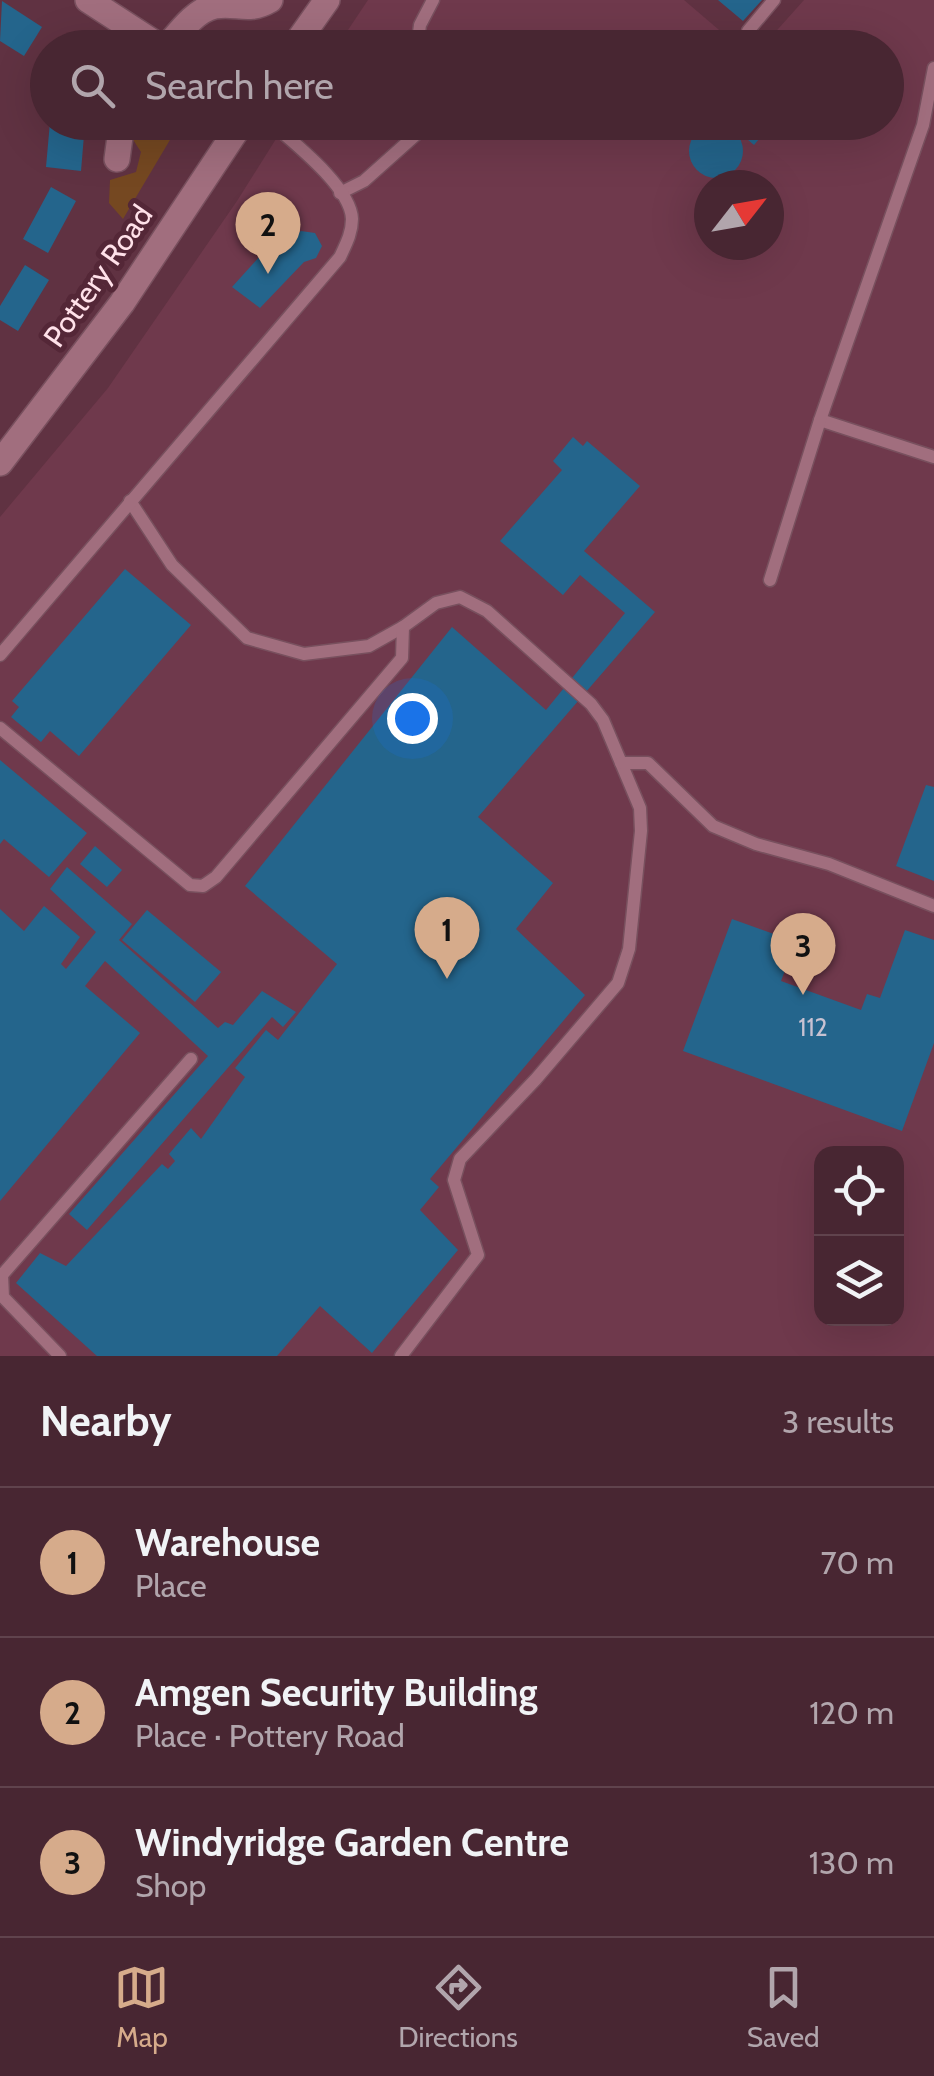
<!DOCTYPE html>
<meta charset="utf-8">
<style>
:root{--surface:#482632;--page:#4f2e3a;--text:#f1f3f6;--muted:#b1a5ac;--line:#60434d;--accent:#d6ab8b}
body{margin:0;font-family:Cabin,sans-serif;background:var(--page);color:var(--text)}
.controls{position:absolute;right:30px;bottom:30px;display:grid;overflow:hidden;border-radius:20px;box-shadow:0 10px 40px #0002}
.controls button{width:90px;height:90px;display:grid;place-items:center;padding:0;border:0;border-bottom:2px solid var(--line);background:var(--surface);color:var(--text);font:50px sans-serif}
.compass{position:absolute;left:694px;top:170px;width:90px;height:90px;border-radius:50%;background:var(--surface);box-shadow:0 10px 40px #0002;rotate:59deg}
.you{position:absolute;left:412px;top:718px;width:35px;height:35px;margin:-25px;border:8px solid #fff;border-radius:50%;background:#1a73e8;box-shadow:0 0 0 15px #1a73e833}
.badge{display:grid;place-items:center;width:65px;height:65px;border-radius:50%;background:var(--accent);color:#111;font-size:32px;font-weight:700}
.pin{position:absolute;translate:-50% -82px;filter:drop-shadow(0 2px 5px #0008)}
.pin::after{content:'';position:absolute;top:52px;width:35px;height:30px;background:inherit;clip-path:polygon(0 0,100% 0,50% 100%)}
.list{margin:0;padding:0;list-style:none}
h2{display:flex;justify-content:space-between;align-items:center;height:130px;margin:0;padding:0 40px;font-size:42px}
h2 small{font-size:32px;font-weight:400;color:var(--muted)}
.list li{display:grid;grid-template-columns:65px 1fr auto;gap:30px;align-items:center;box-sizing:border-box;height:150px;padding:0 40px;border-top:2px solid var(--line)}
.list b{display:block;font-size:38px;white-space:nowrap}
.list p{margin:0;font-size:32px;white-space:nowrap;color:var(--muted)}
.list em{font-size:32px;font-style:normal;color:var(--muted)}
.icon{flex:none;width:55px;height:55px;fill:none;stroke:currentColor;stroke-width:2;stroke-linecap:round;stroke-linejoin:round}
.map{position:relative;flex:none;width:934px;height:1356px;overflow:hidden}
.search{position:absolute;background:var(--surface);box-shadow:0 10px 40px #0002;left:30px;right:30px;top:30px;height:110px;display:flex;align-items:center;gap:25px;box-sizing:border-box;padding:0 35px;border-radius:55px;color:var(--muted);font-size:38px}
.sheet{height:580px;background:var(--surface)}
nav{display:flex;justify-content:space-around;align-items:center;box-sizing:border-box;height:140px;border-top:2px solid var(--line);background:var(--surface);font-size:28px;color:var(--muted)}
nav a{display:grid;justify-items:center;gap:5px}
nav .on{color:var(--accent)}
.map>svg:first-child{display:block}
</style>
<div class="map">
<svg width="934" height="1356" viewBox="0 0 934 1356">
<rect width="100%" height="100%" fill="#603242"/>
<g fill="#6f394c" fill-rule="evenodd">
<path d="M368,0H684L739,47L336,48Z"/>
<path d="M804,0H934V1356H0V517L108,388L237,201L286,123L886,122V48L762,47ZM709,185H769V245H709ZM822,1154H896V1318H822Z"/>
</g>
<path fill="#754821" d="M134,123H180L123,219L109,203L110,180L136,172L141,152L132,138Z"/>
<g fill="#24658c">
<path d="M718,0H762L743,21Z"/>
<path d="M2,1L42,27L24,56L0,41Z"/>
<path d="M50,122L85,123L81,171L46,167Z"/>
<path d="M727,122H773L754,145Z"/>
<circle cx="716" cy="151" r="27"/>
<path d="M51,187L76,201L48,253L23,239Z"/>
<path d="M273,220L294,236L301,231L315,233L322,246L316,258L304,262L260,308L232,287L260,256L253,247Z"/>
<path d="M25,265L49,280L18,331L0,320V306Z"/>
<path d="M573,437L583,446L587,441L640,486L584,551L655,612L478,817L553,883L516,929L585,995L430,1179L439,1187L420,1210L458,1250L372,1353L320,1306L277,1356H97L16,1283L40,1253L66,1266L162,1164L168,1169L175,1161L169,1154L191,1128L201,1139L245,1077L235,1068L266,1030L278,1040L337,964L245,886L452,627L546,710L625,613L580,575L563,595L500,541L562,470L553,461Z"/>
<path d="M125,569L191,625L79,756L50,731L41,742L11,717L19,707L12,701Z"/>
<path d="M0,760L87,833L49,877L4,839L0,844Z"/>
<path d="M926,785L934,787V881L896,866Z"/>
<path d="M95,846L122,870L107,887L80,864Z"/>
<path d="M67,867L132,924L119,940L218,1028L225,1022L233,1025L262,991L296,1012L283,1027L272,1017L87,1230L69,1214L208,1056L105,961L85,986L140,1033L0,1201V909L24,931L44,906L80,937L61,964L66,969L96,932L50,889Z"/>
<path d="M147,910L221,972L195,1002L122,940Z"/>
<path d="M732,919L796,942L781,981L861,1010L867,994L880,998L905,930L934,940V1043L902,1131L683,1051Z"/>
</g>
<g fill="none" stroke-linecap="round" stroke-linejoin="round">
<g stroke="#78505e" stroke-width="15">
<g id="service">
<path d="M748,31L774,0"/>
<path d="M417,48L420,25L433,0"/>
<path d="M340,193L364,181L429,123L442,126"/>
<path d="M820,420L934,457"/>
<path d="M130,501L172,565L247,638L304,654L369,646L403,627L436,603L460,597L487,611L591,704L603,720L640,808L641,831L629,949L618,983L536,1079L460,1159L454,1180L478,1255L401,1356"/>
<path d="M770,580L820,420L923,125L934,68"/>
<path d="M0,655L340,257C346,244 352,233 352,219C351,187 293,142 270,122"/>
<path d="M0,728L190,885L203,886L216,877L402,658L403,627"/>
<path d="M621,763H648L713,826L756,844L829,864L934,906"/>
<path d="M60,1356L3,1297L2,1275L191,1059"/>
</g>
</g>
<g stroke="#78505e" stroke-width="28">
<g id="minor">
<path d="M88,0L162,48"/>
<path d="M166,48C179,33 195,10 215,6C237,2 248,13 270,0"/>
<path d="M117,159L122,122"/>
</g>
</g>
<g stroke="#78505e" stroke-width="28">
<g id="tertiary">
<path d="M293,48L327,0"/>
<path d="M0,463L122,303L242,122"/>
</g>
</g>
<use href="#service" stroke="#a16e7e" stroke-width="12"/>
<use href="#minor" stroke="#a16e7e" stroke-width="25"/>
<use href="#tertiary" stroke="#a16e7e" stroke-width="25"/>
</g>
<g text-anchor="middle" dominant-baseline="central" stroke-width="10" stroke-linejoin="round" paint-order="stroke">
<g font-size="25" fill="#c8c2d2">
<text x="813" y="1027">112</text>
</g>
<g font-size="30" fill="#ffe1e9" stroke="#542737">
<text transform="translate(98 276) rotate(-55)">Pottery Road</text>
</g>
</g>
</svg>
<div class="controls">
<button><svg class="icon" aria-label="locate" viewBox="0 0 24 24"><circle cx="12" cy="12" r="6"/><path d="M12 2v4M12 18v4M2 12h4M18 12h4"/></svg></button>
<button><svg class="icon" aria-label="layers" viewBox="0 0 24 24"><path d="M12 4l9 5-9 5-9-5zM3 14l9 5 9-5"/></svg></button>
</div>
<svg class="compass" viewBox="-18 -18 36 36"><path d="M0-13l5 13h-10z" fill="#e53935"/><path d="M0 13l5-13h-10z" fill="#b1a5ac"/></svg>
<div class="you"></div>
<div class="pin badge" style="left:447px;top:979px">1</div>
<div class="pin badge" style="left:268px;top:274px">2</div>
<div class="pin badge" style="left:803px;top:995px">3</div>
<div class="search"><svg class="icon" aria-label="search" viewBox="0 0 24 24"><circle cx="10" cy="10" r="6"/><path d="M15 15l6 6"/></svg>Search here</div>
</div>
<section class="sheet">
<h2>Nearby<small>3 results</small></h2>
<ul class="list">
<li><span class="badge">1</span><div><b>Warehouse</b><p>Place</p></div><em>70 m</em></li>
<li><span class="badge">2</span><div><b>Amgen Security Building</b><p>Place · Pottery Road</p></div><em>120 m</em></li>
<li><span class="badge">3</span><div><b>Windyridge Garden Centre</b><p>Shop</p></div><em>130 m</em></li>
</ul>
</section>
<nav>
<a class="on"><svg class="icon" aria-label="map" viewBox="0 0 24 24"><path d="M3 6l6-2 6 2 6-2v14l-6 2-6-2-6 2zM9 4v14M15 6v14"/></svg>Map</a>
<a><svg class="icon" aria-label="directions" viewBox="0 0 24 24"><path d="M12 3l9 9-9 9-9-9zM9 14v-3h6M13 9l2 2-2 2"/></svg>Directions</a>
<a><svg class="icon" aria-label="saved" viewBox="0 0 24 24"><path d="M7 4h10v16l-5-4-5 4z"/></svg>Saved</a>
</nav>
